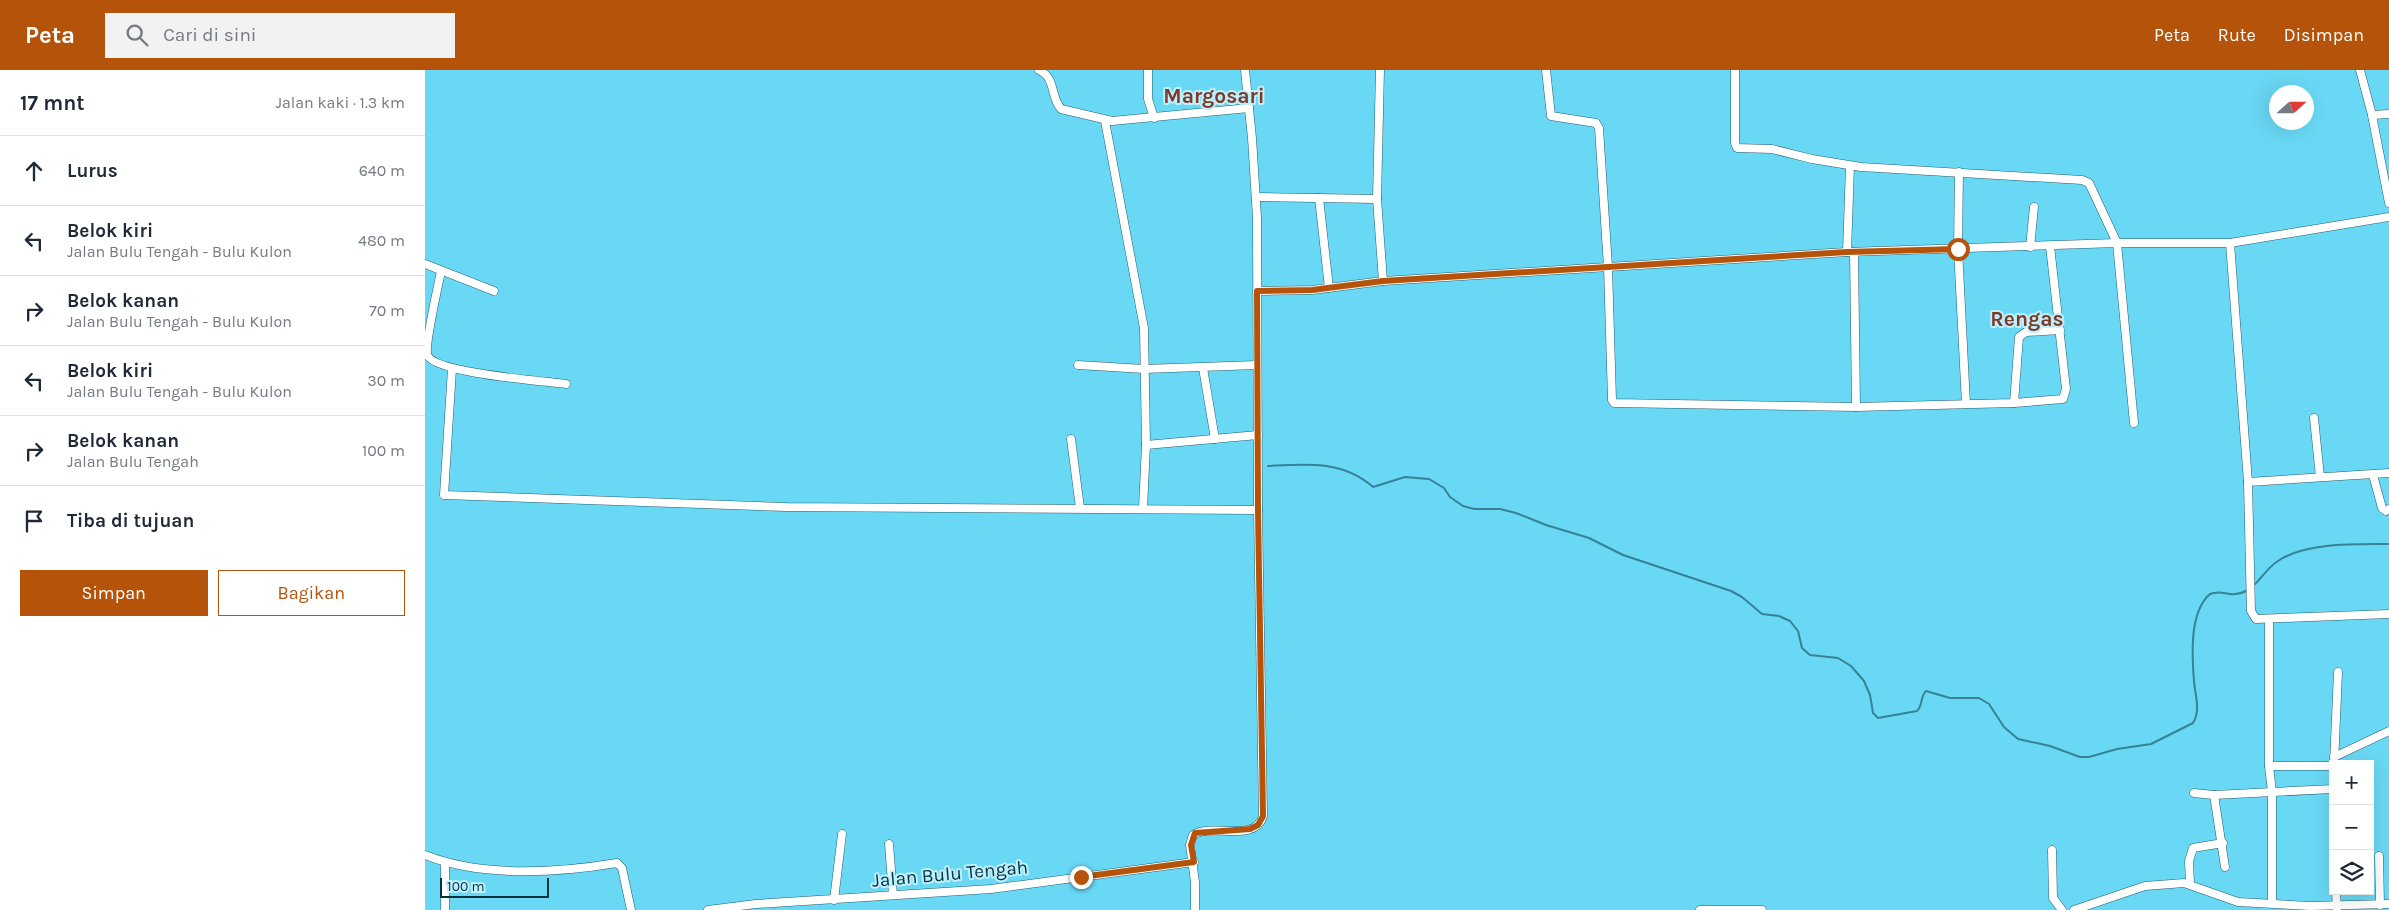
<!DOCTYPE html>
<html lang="id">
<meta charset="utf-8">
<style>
:root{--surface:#fff;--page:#f2f2f3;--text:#1f2937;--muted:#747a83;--line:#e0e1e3;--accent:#b45309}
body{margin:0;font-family:Karla,sans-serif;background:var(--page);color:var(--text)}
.controls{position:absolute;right:15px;bottom:15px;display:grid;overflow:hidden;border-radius:0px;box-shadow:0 5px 20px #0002}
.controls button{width:45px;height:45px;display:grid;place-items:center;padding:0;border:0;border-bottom:1px solid var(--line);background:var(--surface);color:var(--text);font:25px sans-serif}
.compass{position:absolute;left:1844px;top:15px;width:45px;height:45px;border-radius:50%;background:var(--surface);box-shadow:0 5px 20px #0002;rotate:69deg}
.scale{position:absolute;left:15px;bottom:12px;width:109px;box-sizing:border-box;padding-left:5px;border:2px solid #00323d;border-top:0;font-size:14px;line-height:18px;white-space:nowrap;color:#00323d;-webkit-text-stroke:4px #bff0fe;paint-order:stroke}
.stop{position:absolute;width:15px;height:15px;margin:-11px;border:4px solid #b45309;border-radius:50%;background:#fff}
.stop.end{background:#b45309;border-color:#fff;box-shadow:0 1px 5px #0008}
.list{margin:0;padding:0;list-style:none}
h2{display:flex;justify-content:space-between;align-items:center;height:65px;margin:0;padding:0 20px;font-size:21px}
h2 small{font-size:16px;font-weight:400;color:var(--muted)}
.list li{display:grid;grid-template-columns:32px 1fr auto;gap:15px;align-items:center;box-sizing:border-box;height:70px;padding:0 20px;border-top:1px solid var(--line)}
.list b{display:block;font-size:19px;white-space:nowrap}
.list p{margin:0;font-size:16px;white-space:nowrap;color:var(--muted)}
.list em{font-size:16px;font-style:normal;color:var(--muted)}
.actions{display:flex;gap:10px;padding:15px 20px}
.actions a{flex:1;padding:11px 0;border:1px solid var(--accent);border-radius:0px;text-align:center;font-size:18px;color:var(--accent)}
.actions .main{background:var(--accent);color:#fff}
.icon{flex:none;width:28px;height:28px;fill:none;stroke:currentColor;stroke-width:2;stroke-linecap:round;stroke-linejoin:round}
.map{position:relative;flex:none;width:1964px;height:840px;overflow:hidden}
header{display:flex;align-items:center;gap:30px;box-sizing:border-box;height:70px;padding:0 25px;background:var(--accent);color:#fff}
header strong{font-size:24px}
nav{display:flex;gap:28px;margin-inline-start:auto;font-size:18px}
.search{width:350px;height:45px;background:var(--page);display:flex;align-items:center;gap:12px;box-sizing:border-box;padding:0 18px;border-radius:0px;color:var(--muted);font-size:19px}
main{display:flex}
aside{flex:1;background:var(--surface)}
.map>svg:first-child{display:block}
</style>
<header>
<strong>Peta</strong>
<div class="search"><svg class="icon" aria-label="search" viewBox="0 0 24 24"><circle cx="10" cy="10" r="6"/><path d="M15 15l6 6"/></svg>Cari di sini</div>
<nav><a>Peta</a><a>Rute</a><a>Disimpan</a></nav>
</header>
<main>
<aside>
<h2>17 mnt<small>Jalan kaki · 1.3 km</small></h2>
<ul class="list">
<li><svg class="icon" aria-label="ahead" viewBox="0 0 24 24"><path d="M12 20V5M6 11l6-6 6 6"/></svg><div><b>Lurus</b></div><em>640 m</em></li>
<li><svg class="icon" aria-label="left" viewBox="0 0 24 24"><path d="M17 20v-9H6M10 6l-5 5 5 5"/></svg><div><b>Belok kiri</b><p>Jalan Bulu Tengah - Bulu Kulon</p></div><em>480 m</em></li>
<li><svg class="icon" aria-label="right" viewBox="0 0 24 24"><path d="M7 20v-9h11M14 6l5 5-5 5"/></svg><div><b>Belok kanan</b><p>Jalan Bulu Tengah - Bulu Kulon</p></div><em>70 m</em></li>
<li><svg class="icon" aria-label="left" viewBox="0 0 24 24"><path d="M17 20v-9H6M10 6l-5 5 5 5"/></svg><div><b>Belok kiri</b><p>Jalan Bulu Tengah - Bulu Kulon</p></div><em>30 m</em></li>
<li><svg class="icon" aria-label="right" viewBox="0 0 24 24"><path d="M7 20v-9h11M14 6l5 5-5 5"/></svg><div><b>Belok kanan</b><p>Jalan Bulu Tengah</p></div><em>100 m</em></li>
<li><svg class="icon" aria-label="arrive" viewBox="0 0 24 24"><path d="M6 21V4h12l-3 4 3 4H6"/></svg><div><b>Tiba di tujuan</b></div></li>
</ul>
<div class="actions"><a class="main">Simpan</a><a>Bagikan</a></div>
</aside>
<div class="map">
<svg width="1964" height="840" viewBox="0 0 1964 840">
<rect width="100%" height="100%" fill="#69d8f4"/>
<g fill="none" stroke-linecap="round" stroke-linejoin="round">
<g stroke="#378295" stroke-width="2">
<path d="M843,396C881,394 917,390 948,417L980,407L1004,409L1019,418L1025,427L1038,436L1049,439H1075L1091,443L1121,455L1164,468L1198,485L1306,521L1317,527L1337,544L1354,546L1365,551L1373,561L1377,578L1385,585L1413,588L1426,596L1439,611L1445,625L1448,643L1453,648L1492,641C1498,636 1495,626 1501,621L1525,628H1554L1564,634L1579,657L1593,669L1625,676L1655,687H1664L1692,679L1726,674L1768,653C1776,640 1770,625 1769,611C1767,586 1764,542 1785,524C1799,518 1804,530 1823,520"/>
<path d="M1829,515C1838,507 1843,497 1853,491C1880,472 1932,474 1964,474"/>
</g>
<g stroke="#235e6d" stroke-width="9">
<g id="minor">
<path d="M614,0C631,8 625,26 636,39L687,51L824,38"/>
<path d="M723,0V29L729,48"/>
<path d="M955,0L952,129L958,211"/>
<path d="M1121,0L1126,46L1171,53L1174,58L1183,197L1187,330L1189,333L1431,337L1589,333L1638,329L1641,319L1625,176"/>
<path d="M1310,0V73L1312,78L1347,79L1387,89L1436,97L1657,110L1664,113L1692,173L1709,353"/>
<path d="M1935,0L1947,45L1964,133"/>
<path d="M1947,45L1964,44"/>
<path d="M680,51L719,258L721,375L718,438"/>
<path d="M1534,102L1533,179L1541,334"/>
<path d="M831,127L952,129"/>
<path d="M894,128L904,218"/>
<path d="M1805,173L1823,412L1826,541L1831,549L1964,544"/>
<path d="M1605,177L1609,137"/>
<path d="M1422,182L1425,96"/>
<path d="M1429,182L1431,337"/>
<path d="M0,194L69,221"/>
<path d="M16,201C13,217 0,272 2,284C6,303 119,311 141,314"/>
<path d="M832,221L887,220L958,211L1422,182L1692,173H1805L1964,147"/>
<path d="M653,295L719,299L832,295"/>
<path d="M778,298L790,369"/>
<path d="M27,299L19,425L361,437L833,440"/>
<path d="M1589,333L1594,267L1601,262L1635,260"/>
<path d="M1889,348L1895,407"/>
<path d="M646,369L655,438"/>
<path d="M721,375L833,365"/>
<path d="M1948,405L1957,438L1961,441L1964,439"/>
<path d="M1823,412L1964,403"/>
<path d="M1844,549V696H1908"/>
<path d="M1909,687L1964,661"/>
<path d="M1909,694L1913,602"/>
<path d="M1844,696L1847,722V833"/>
<path d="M1769,723L1789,725L1908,719"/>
<path d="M1789,725L1800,797"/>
<path d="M464,774L468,825"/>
<path d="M1627,780L1628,828L1637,840"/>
<path d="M0,785C58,808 131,803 192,793L197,798L206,840"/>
<path d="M1954,786L1955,835"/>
<path d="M20,793V840"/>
<path d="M1765,814L1764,791L1768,778L1798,773"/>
<path d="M1911,821L1912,840"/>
<path d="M409,830L417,764"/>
<path d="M283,840L331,834L566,819L769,792"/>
<path d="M770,840V812L765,775L768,765C786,752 830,774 838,746L833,440L832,148L827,68L820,0"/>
<path d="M1275,840H1337"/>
<path d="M1649,840L1720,816L1759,813L1813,832L1885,836L1964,834"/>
</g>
</g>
<use href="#minor" stroke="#fff" stroke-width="8"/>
</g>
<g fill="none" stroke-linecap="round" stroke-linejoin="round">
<path stroke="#b45309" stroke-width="6" d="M656,807L769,792L766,775L770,763L825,759L833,755L838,746L833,440L832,221L887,220L958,211L1422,182L1533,179"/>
</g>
<g text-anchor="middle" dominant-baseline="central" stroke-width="4" stroke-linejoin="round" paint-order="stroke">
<g font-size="19" fill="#00323d" stroke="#bff0fe">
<text transform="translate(525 804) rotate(-5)">Jalan Bulu Tengah</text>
</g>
<g font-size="21" font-weight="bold" fill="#7e3a27" stroke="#bff0fe">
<text x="789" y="26">Margosari</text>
<text x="1602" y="249">Rengas</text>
</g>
</g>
</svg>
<div class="controls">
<button>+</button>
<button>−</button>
<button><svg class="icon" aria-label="layers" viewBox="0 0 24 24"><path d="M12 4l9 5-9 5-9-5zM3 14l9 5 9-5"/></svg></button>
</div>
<svg class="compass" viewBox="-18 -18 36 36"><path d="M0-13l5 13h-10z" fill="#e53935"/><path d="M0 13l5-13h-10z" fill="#747a83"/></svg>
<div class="scale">100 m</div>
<div class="stop" style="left:1533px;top:179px"></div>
<div class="stop end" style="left:656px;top:807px"></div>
</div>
</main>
